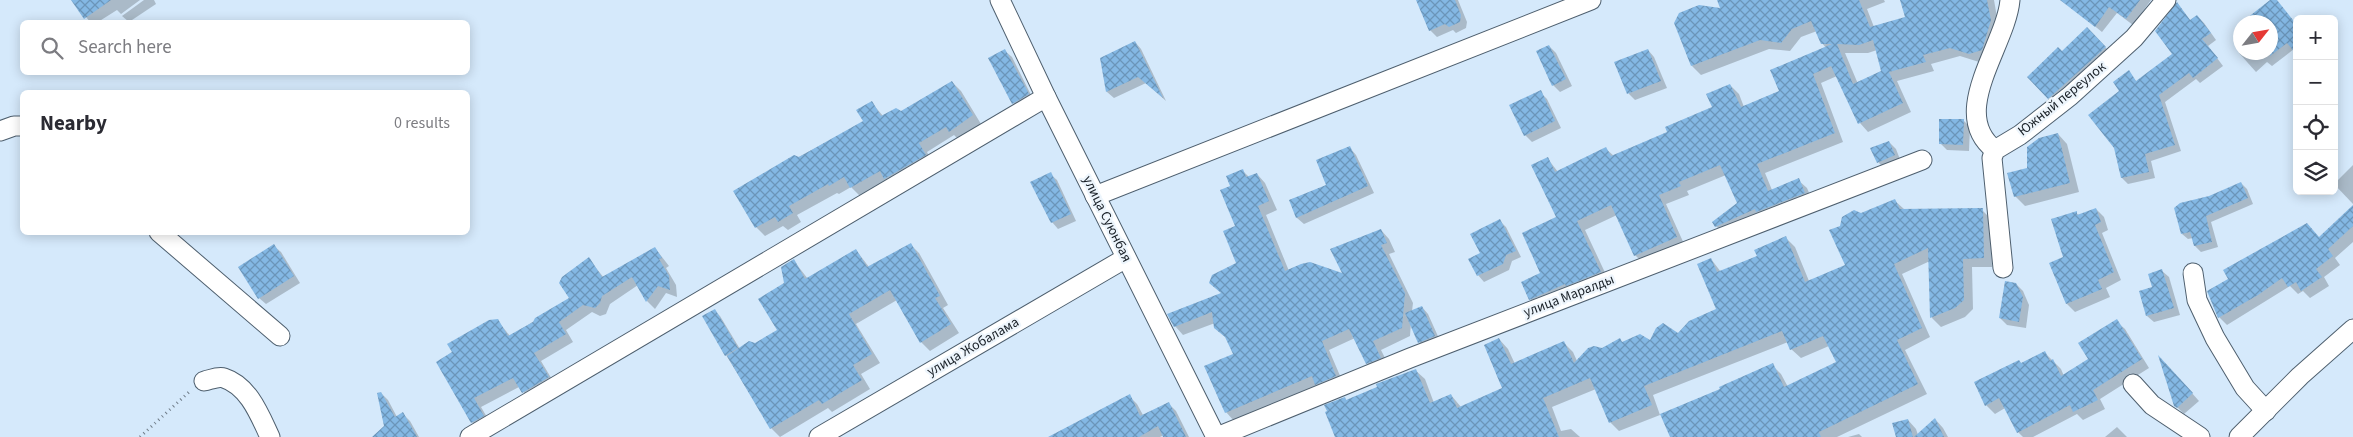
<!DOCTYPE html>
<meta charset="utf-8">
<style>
:root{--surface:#fff;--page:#f7f7f7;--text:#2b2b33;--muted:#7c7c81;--line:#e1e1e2}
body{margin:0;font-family:"Source Sans 3",sans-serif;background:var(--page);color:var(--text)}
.controls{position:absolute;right:15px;top:15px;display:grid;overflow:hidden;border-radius:8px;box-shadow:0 2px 12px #0003}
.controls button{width:45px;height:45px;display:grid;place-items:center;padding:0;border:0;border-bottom:1px solid var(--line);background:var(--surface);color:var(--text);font:25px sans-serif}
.compass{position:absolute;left:2233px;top:15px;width:45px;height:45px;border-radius:50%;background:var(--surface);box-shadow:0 2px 12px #0003;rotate:59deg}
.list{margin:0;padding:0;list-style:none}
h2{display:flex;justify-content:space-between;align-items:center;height:65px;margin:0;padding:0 20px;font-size:21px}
h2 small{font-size:16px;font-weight:400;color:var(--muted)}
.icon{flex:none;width:28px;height:28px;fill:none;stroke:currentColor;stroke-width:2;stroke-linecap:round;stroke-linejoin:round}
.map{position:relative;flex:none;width:2353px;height:437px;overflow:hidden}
.search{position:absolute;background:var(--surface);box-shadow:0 2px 12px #0003;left:20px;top:20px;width:450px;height:55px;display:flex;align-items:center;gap:12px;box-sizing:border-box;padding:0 18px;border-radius:8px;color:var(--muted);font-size:19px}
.panel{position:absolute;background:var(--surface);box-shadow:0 2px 12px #0003;left:20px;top:90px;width:450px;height:145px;border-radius:8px}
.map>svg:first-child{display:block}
</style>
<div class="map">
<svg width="2353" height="437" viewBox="0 0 2353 437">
<defs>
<pattern id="building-cross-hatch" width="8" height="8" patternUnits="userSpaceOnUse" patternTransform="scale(1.25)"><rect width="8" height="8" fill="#84b8e4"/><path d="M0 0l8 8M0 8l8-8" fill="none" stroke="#6b95b9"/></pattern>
</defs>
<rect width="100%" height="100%" fill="#d5e9fb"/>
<g fill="#0003" fill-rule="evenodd">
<path d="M73,0H140L121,14L117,10L98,22H90Z"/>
<path d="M144,0H154L156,4L129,22L122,16Z"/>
<path d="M1418,0H1458L1467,22L1466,28L1456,33L1453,30L1437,37L1430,30Z"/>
<path d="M1718,0H1884L1885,2L1867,9L1874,27L1906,18L1936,0H1994L1999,29L1991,59L1979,62L1960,56L1931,64L1934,71L1897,81L1911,112L1868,132L1860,123L1837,76L1821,83L1843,142L1765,173L1772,190L1798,180L1807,188L1813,202L1725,235L1716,226L1738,203L1726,175L1687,191L1689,195L1666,204L1685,246L1644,264L1635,255L1617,215L1585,230L1609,281L1539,308L1530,299L1542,273L1557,218L1548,159L1558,172L1606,149L1614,156L1669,133L1713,107L1730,85L1739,94L1744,107L1780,91L1826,48L1822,43L1817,31L1801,37L1790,51L1769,49L1701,75L1692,66L1676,23L1722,10ZM1877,50L1883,72L1858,84L1845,53H1868Z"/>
<path d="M2077,0H2151L2133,25L2117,13L2102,32L2071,7Z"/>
<path d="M2272,0H2276L2294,49L2272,66L2267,62L2256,72L2239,53L2270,52V22H2244Z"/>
<path d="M2177,4L2191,21L2197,16L2204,23L2216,40L2208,46L2223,66L2200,83L2196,79L2165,102L2181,151L2151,161L2155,178L2128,184L2122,178L2115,148L2121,91L2128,72L2137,82L2174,54Z"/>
<path d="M2087,29L2115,57L2059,108L2029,77L2062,53Z"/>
<path d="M1135,42L1141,49L1166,101L1146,83L1114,98L1107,92L1102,58Z"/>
<path d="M1549,46L1556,53L1572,86L1560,92L1553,85Z"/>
<path d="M1648,50L1654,57L1667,88L1635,100L1629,94L1616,63Z"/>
<path d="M1005,51L1012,57L1034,101L1019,110L1013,103Z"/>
<path d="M952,82L961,91L981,124L959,140L954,135L927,152L933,164L887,181L860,196L851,187L839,194L837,193L797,215L801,222L788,230L783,226L765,236L756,227L735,191L864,122L872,103L883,116L901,113Z"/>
<path d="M1540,92L1547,99L1561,128L1532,142L1525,135Z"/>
<path d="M1963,120L1970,127L1969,151L1947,150L1940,143Z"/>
<path d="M2058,134L2067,144L2079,192L2025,206L2015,196L2028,169Z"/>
<path d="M1889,142L1896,149L1901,162L1885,169L1879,163L1872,149Z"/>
<path d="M1350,148L1356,155L1374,193L1304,224L1297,218L1290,200L1328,185Z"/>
<path d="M2353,165V204L2334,184Z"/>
<path d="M1242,170L1249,177L1257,174L1265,183L1277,210L1266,215L1289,271L1345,275L1381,230L1389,239L1395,252L1389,254L1413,303L1412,311L1422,307L1428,314L1441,343L1426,349L1419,342L1411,323L1410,336L1381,350L1389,366L1376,372L1367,363L1355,338L1329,350L1344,385L1325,393L1318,385L1234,421L1226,412L1235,354L1228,339L1215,328V323L1183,335L1175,326L1223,294L1238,264L1237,226L1232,186Z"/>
<path d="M1050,174L1057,180L1076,221L1058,229L1052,222Z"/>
<path d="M2241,183L2247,189L2253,204L2211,222L2218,247L2201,252L2195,246L2193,238L2188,239L2182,234L2209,197Z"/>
<path d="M1894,200L1904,209L1982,210L1991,219L1992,267H1972L1973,309L1965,317L1941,327L1932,318L1930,261L1902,274L1930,337L1905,350L1927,394L1837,437H1672L1722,390L1772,365L1781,374L1788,387L1838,363L1829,346L1801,358L1791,349L1788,342L1653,395L1660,415L1619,431L1610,422L1596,389L1552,407L1561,431L1571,429L1580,437H1337L1345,398L1347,401L1415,370L1425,379L1434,403L1451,395L1461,407L1504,388L1499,339L1508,349L1515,364L1564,343L1573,352L1577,361L1620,340L1623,343L1651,341L1678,335L1718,310L1711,259L1721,272L1759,257L1786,238L1795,247L1809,281L1846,266L1841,226L1861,214Z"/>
<path d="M2096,209L2104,217L2108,230L2102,233L2121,280L2106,288L2110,297L2075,312L2067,304L2051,264L2064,258L2076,213L2079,215Z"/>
<path d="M2353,213V242L2335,258L2340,265L2324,277L2329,286L2310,298L2303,291L2298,294L2290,286L2227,325L2219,317L2208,292L2319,238Z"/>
<path d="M1500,221L1506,227L1521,257L1512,261L1509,270L1484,282L1478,275L1482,254Z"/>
<path d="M910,244L919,253L948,305L943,308L959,333L930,351L921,342L897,300L856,324L880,363L861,374L870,389L832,412L828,408L780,437L771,428L726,355L715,311L720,316L740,349L755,344L779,330L786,283L794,261L808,279L856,250L869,267Z"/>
<path d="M274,246L281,252L300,283L266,304L259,298Z"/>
<path d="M655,248L669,266L666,268L676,285L677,297L666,293L655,309L647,301L638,285L610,304L606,314L600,316L592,312L566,330L573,342L541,361L556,386L531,401L519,387L481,407L491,424L480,430L472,422L438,362L497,320L510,336L571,298L589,259L604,278Z"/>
<path d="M2162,271L2169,277L2180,315L2154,322L2147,316L2153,288Z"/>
<path d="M2016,284L2023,291L2029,305L2026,328L2007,325L2000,318Z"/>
<path d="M2116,321L2125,329L2149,368L2100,399L2105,409L2083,420L2077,414L2033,437H2023L2018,432L2005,408L1995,414L1986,405L2019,361L2022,364L2045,353L2061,369L2064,376L2089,360Z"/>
<path d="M2165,363L2199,401L2184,414L2175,405Z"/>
<path d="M381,393L388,400L397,417L403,414L410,421L419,437H387Z"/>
<path d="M1129,396L1137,404L1143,415L1168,403L1176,411L1189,437H1165L1164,435L1160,437H1058Z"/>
<path d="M1935,419L1943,428L1948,437H1897L1908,420L1916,429L1918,435Z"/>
<path d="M2117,427L2127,437H2105Z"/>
<path d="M1859,434L1862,437H1848Z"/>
</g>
<g fill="url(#building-cross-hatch)" fill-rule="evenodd">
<path d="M71,0H111L84,19Z"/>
<path d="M1416,0H1455L1461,15L1460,22L1449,27L1445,24L1429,31Z"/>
<path d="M1717,0H1859L1870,27L1905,17L1900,0H1987L1991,20L1982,50L1969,54L1950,48L1923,55L1926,62L1889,72L1903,103L1858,124L1831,66L1813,74L1835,133L1757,164L1768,191L1799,178L1805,193L1756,212L1755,209L1715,227L1712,222L1737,203L1720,165L1679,182L1681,186L1659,195L1677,237L1634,256L1611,205L1577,221L1601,272L1566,286L1565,284L1529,300L1521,282L1540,273L1522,233L1556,217L1531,165L1548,157L1555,172L1606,147L1611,156L1667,132L1665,127L1712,107L1706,94L1730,84L1741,107L1779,91L1770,70L1832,44H1821L1811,21L1792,29L1781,43L1760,40L1691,66L1674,23L1679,13L1699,5L1720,8ZM1873,40L1881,71L1853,84L1837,44L1859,45Z"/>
<path d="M2060,0H2140L2126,19L2109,7L2095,27Z"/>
<path d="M2270,0H2277L2297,25V55L2287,43L2270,56V22H2242Z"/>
<path d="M2177,2L2190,20L2197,15L2211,33L2202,39L2218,58L2193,78L2189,73L2159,95L2175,145L2145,154L2149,172L2121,178L2114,148L2088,115L2119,91L2113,82L2129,70L2136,81L2172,54L2155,31Z"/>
<path d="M2087,27L2106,47L2048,99L2027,77L2058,47L2062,51Z"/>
<path d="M1135,41L1163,98L1138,77L1106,92L1100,58Z"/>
<path d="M1549,45L1566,79L1552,86L1536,51Z"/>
<path d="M1005,49L1029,94L1012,104L988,58Z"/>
<path d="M1648,49L1661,81L1627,94L1614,62Z"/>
<path d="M952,81L973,115L949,132L946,127L919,143L926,155L884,179L880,171L850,188L844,177L829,186L828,184L789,206L793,213L778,222L775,217L755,228L733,191L794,155L799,157L863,121L856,110L872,101L881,116L896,108L901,111Z"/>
<path d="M1541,90L1555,121L1524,136L1509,105Z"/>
<path d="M1939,119H1964L1963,145L1939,144Z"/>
<path d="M2058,133L2070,183L2014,197L2007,173L2027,168V147L2039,138Z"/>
<path d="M1889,141L1895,155L1877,163L1870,148Z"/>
<path d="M1350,146L1368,186L1296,218L1289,200L1326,185L1316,160Z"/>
<path d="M1243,169L1246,177L1257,173L1269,201L1258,206L1285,271L1301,264L1310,262L1342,273L1330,249L1381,229L1387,243L1381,245L1405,293L1402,328L1373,341L1381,358L1366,364L1349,329L1322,341L1336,376L1315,385L1312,376L1225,413L1204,366L1233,354L1225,337L1214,328L1212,312L1174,327L1167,314L1221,293L1209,283L1212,275L1236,263L1223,231L1235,226L1220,190L1230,186L1226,176Z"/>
<path d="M1051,172L1071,214L1051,223L1030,182Z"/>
<path d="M2241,182L2248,198L2206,216L2212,242L2194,246L2190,232L2181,234L2174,208L2180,203L2209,196Z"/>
<path d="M1895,199L1900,209L1983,208L1984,258L1963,259L1964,300L1955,308L1930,318L1928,248L1894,264L1922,328L1897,340L1918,384L1819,432L1821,437H1670L1660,414L1720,389L1719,387L1773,363L1784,387L1836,362L1823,336L1790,350L1782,331L1644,386L1652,405L1609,423L1590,378L1543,398L1559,437H1335L1325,412L1327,411L1324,405L1345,397L1346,400L1377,387L1376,384L1416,369L1430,403L1451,394L1457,408L1502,388L1484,345L1499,338L1511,364L1564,341L1574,363L1588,348L1594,346L1602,348L1620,338L1622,342L1640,334L1650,340L1656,328L1663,323L1678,333L1689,321L1716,309L1697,264L1711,258L1717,272L1757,256L1754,250L1786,236L1805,282L1845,265L1829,230L1840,226L1842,217L1854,210L1861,213Z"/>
<path d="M2353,205V226L2328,249L2333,256L2316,269L2322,277L2301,291L2296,282L2288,287L2282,278L2258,295L2218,318L2207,291L2228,279L2223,270L2307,223L2319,237Z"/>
<path d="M2096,208L2101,222L2095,225L2114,272L2098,280L2102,289L2066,304L2049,263L2063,257L2051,219L2077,211V215Z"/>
<path d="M1500,219L1516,251L1506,255L1503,264L1477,276L1468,259L1480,253L1470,234Z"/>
<path d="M911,243L940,296L935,298L951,324L920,343L890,290L849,314L872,354L853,365L862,380L822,404L819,400L770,429L727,356L749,341L755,343L777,330L758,299L784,283L781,267L794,259L805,279L856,249L867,267Z"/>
<path d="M274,244L294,276L258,299L238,267Z"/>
<path d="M655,247L662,258L659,259L669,276L670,290L658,286L646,302L632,277L602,296L600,303L595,308L583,305L559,322L566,334L534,353L549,377L522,393L513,378L474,398L484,416L471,423L436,362L452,352L447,344L489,320L498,319L508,336L533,322L535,318L569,298L559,283L562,277L589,257L602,277Z"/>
<path d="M2162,269L2174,308L2146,316L2139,291L2152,287L2148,274Z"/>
<path d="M2005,281L2016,283L2023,297L2019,322L1999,318Z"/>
<path d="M1422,306L1435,336L1418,343L1405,313Z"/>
<path d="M715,309L738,348L725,356L702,316Z"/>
<path d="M2117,319L2142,359L2093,390L2098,400L2073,412L2070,405L2017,433L1999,398L1985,406L1974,382L2019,360L2021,363L2045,351L2050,361L2053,359L2061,376L2088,359L2078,343Z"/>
<path d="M2158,355L2193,393L2177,408L2174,406Z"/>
<path d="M381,392L395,417L403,412L417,437H372L384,426L377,393Z"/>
<path d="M1130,394L1140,416L1169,402L1186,437H1163L1158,426L1139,437H1048Z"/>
<path d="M1935,418L1944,437H1914Z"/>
<path d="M1908,419L1913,437H1896L1892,423Z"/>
</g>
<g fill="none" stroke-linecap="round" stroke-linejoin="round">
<g stroke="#4e5f6e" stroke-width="21">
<g id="minor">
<path d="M1000,0L1046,97L1216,437"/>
<path d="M0,131L14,126H22"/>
<path d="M1995,150C1947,113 2006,46 2010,0"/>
<path d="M1095,196L1591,0"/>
<path d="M159,232L280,336"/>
<path d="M2003,268L1992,158L1995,150L2020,135L2070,96L2134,38L2166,0"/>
<path d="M2193,273L2197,300L2215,338L2245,388L2266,411"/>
<path d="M204,381C210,380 218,376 224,378C249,386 260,416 270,437"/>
<path d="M2133,384L2152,405L2200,437"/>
<path d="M470,437L1046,97"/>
<path d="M819,437L1126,258"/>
<path d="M1217,437L1410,358L1922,160"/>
<path d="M2239,437L2300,376L2353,329"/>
</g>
</g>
<path stroke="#707d89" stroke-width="3" stroke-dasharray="1 4" stroke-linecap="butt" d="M140,437L189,392"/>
<use href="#minor" stroke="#fff" stroke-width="19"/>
</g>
<g text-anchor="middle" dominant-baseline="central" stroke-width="4.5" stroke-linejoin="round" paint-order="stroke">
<g font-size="14" fill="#181f26" stroke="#edf5fc">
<text transform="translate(2062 99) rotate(-39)">Южный переулок</text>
<text transform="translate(1107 219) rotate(64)">улица Суюнбая</text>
<text transform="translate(1569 296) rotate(-21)">улица Маралды</text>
<text transform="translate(973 347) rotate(-30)">улица Жобалама</text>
</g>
</g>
</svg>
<div class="controls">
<button>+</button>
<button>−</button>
<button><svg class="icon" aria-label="locate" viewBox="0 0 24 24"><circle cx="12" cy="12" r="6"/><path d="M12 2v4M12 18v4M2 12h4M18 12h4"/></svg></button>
<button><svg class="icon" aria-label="layers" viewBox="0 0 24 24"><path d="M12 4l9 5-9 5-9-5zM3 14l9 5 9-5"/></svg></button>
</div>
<svg class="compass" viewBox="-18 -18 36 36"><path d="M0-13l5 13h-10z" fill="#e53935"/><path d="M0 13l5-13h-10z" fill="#7c7c81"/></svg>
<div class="search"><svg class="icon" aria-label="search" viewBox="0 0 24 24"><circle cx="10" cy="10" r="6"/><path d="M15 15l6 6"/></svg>Search here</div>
<section class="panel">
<h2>Nearby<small>0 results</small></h2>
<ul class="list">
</ul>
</section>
</div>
